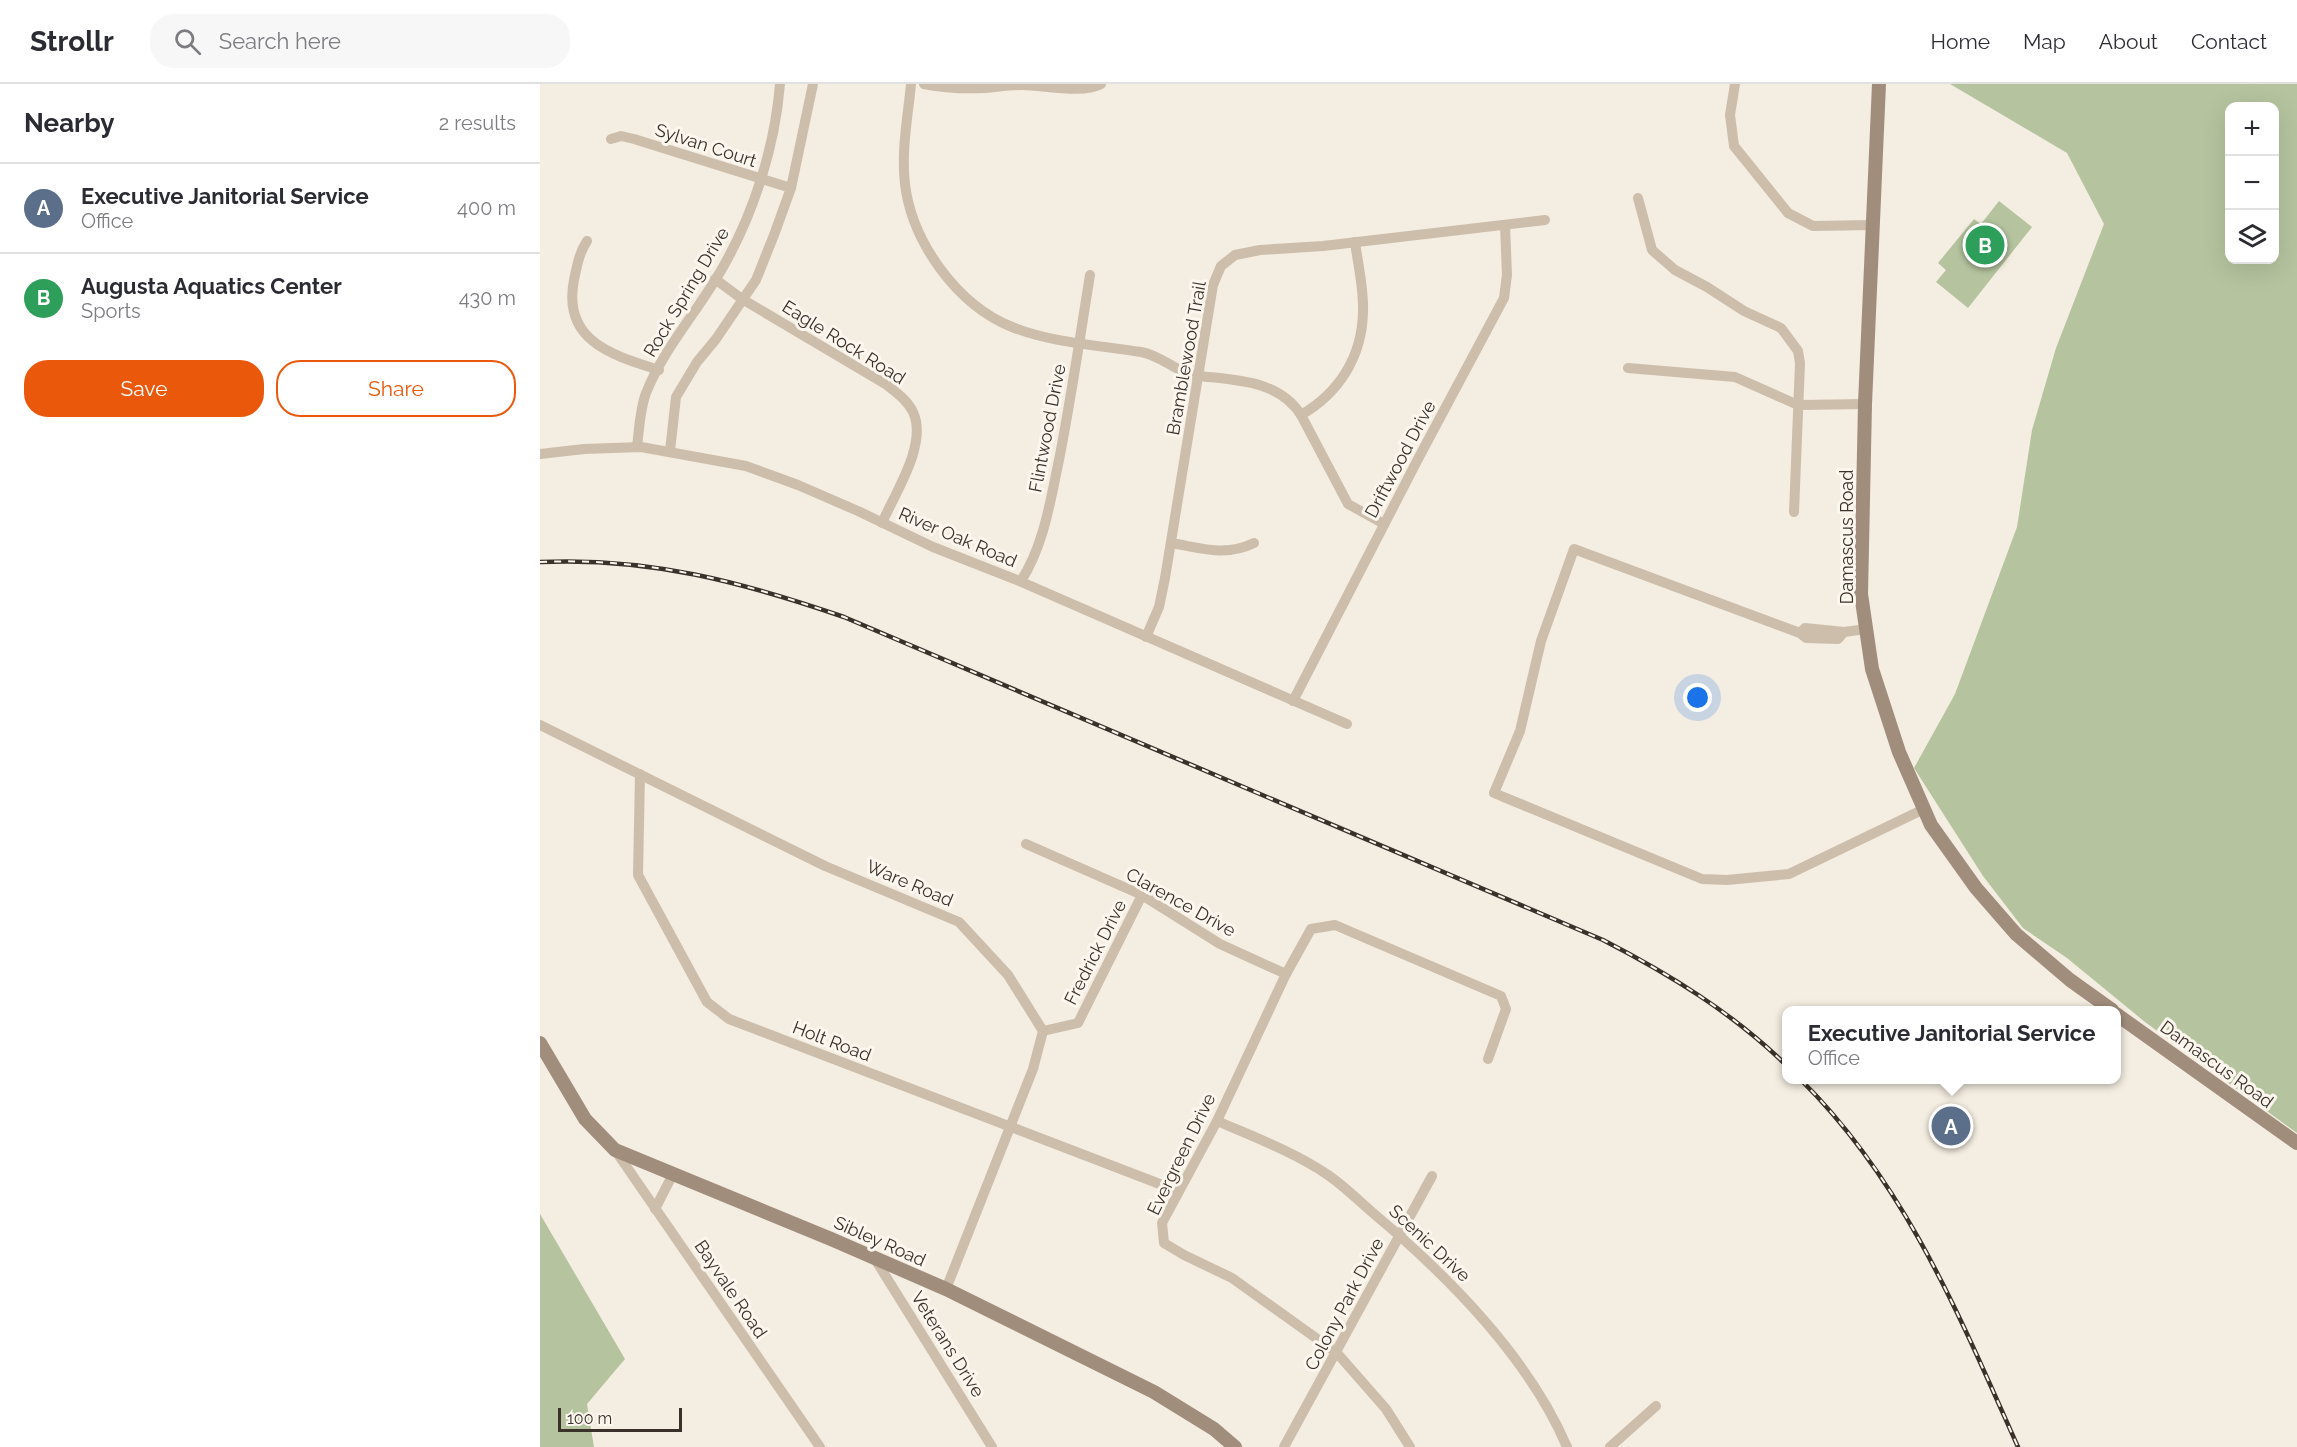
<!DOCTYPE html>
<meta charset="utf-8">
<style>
:root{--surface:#fff;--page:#f7f7f7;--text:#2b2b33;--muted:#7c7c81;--line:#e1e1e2;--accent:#ea580c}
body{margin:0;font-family:Raleway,sans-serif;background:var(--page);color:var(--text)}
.controls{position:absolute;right:18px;top:18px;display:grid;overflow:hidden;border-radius:12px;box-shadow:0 6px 24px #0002}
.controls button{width:54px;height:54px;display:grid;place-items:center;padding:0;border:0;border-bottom:2px solid var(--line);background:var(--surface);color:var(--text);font:30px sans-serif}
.scale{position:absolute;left:18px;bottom:15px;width:124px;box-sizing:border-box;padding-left:6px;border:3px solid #3b312b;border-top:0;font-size:16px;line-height:21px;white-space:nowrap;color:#3b312b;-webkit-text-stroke:4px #fbf6ee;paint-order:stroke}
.you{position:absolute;left:1158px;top:614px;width:21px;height:21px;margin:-15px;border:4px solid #fff;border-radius:50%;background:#1a73e8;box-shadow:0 0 0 9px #1a73e833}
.badge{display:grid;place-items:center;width:39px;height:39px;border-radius:50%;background:var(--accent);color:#fff;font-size:20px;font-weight:700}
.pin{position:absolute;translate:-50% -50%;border:3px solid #fff;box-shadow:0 2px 6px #0006}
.popup{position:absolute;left:1242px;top:922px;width:339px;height:78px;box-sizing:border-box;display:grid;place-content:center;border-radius:12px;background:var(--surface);filter:drop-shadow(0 2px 4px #0005);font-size:20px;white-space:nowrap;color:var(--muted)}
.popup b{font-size:22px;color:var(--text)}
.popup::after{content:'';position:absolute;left:50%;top:100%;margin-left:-12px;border:12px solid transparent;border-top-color:var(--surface)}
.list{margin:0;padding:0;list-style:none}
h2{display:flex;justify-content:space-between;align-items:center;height:78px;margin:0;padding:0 24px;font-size:26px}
h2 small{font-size:20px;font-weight:400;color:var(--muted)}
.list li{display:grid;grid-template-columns:39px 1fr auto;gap:18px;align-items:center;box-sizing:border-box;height:90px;padding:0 24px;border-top:2px solid var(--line)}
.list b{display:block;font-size:22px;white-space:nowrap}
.list p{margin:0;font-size:20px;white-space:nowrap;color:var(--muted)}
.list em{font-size:20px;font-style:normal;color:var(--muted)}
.actions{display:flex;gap:12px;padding:18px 24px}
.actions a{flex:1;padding:14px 0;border:2px solid var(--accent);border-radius:24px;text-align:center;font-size:21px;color:var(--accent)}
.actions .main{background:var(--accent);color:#fff}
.icon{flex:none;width:33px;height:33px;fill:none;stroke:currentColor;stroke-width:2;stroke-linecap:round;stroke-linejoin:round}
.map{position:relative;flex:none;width:1757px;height:1363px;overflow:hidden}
header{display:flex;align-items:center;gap:36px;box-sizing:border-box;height:84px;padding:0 30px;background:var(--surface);border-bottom:2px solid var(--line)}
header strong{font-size:28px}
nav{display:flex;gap:33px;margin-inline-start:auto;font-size:21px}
.search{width:420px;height:54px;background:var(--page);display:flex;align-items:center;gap:15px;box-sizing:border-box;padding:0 21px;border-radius:24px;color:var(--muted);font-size:22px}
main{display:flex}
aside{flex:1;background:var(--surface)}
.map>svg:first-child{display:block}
</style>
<header>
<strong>Strollr</strong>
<div class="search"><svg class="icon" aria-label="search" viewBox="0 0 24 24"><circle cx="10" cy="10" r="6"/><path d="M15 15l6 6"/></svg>Search here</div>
<nav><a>Home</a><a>Map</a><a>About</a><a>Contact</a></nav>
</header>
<main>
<aside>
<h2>Nearby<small>2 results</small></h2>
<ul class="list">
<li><span class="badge" style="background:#5c6f8a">A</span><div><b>Executive Janitorial Service</b><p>Office</p></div><em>400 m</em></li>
<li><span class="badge" style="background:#2e9e5b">B</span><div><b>Augusta Aquatics Center</b><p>Sports</p></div><em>430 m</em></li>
</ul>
<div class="actions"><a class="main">Save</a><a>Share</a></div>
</aside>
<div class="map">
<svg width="1757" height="1363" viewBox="0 0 1757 1363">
<rect width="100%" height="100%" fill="#f4ede1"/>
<g fill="#b5c49f" fill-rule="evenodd">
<path d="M1410,0H1757V1049L1605,938L1527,874L1483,844L1443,792L1374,684L1415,610L1477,443L1492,346L1516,264L1564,140L1527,69ZM1734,22V176H1690V22Z"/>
<path d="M1459,117L1492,143L1428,224L1396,198L1406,186L1398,179L1434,135L1441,140Z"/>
<path d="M0,1130L85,1275L47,1320L54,1363H0Z"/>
</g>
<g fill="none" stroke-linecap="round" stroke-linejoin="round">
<g stroke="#cdbeab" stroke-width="10">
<path d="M371,0C368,32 361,67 365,100C372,158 417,221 472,243C512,259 558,261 601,268C621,271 638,290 659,292C695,296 739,296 761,331L808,420L844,440"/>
<path d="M384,0C404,4 425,5 445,4C457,3 470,1 482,1C504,1 542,10 561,0"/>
<path d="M1195,0L1190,31L1194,62L1248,129L1273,142L1333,141"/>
<path d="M71,55L81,52L94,55L251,104"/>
<path d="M1098,114L1112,166L1135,186L1167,203L1204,227L1241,244L1258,267L1260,279L1254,428"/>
<path d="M47,157C39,169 37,182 34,196C22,257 72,271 119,286"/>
<path d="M175,195L202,215L347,301C357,309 368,317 373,328C388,360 355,409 342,439"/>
<path d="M1088,284L1195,293L1258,321L1325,320"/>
<path d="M761,331C799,309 822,273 823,228C824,205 818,181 815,158"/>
<path d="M97,363C99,346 100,325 106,309C125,262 159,226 183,183C214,129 235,62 240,0"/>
<path d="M130,367L136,313L157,278L176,255L216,196L234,151L251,104L273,0"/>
<path d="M0,370L44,365L101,363L206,382L258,401L318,427L393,463L477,496L807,640"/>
<path d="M631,459C662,464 685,473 714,459"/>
<path d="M481,497C504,461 510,418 519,376C531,315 540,253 550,191"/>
<path d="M1304,548L1298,555L1266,554L1260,549L1265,544L1304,548L1326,545"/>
<path d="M1260,549L1034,465L1001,557L980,647L954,709L1162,795L1187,796L1249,790L1384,725"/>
<path d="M606,553L619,523L625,494L673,201L681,182L695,171L720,166L783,162L1005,136"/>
<path d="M753,617L878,375L964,214L967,191L965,141"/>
<path d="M0,641L285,782L419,838L468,891L503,947L493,985L406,1205"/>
<path d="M100,690L98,791L167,918L189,935L638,1107"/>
<path d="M486,760L602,811L680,860L746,890"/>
<path d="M503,947L538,939L602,811"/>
<path d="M677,1037C714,1053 754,1068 788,1091C804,1102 818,1116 833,1129C907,1191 989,1274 1027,1363"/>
<path d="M75,1066L280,1363"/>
<path d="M115,1125L133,1090"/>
<path d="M335,1175L452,1363"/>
<path d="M744,1363L892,1092"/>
<path d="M870,1363L846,1325L797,1269L692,1194L644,1171L624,1159L622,1139L677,1037L746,890L771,845L795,841L961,912L966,925L948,975"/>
<path d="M1070,1363L1116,1322"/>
</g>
<g stroke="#a18d7c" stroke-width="14">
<path d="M1339,0L1325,320L1321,510L1332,585L1359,668L1391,741L1436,804L1476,850L1530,896L1572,926"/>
<path d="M1576,930L1757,1059"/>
<path d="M0,959L45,1035L75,1066L291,1155L406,1205L614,1308L674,1345L695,1363"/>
</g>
<g stroke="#3b312b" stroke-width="4.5">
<g id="rail">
<path d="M0,478C109,473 202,498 304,533L1063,856C1129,890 1193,929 1246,981"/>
<path d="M1261,996C1365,1099 1419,1231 1478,1363"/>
</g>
</g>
<use href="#rail" stroke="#fbf6ee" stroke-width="2" stroke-dasharray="7" stroke-linecap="butt"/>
</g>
<g text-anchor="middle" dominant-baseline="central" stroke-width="6" stroke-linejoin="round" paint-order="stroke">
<g font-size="18" fill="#3b312b" stroke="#fbf6ee">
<text transform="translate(166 61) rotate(18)">Sylvan Court</text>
<text transform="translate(146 208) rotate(-59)">Rock Spring Drive</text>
<text transform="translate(304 258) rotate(32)">Eagle Rock Road</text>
<text transform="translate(646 274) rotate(-80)">Bramblewood Trail</text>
<text transform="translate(507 344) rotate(-79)">Flintwood Drive</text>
<text transform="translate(860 375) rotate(-62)">Driftwood Drive</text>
<text transform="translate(418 453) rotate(23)">River Oak Road</text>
<text transform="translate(1306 453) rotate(-90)">Damascus Road</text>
<text transform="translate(370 799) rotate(23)">Ware Road</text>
<text transform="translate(641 818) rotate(29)">Clarence Drive</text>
<text transform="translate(555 868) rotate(-63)">Fredrick Drive</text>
<text transform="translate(292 957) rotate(21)">Holt Road</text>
<text transform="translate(1677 980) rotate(36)">Damascus Road</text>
<text transform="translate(641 1070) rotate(-64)">Evergreen Drive</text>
<text transform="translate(340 1157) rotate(24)">Sibley Road</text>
<text transform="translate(890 1159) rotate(43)">Scenic Drive</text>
<text transform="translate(191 1205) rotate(56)">Bayvale Road</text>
<text transform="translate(804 1220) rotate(-62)">Colony Park Drive</text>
<text transform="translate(408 1260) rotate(58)">Veterans Drive</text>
</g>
</g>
</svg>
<div class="controls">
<button>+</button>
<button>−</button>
<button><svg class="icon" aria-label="layers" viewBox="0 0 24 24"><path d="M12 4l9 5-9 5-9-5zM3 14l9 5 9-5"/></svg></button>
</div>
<div class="scale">100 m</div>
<div class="you"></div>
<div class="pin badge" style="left:1411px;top:1042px;background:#5c6f8a">A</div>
<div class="popup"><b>Executive Janitorial Service</b>Office</div>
<div class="pin badge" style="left:1445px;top:161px;background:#2e9e5b">B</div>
</div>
</main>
